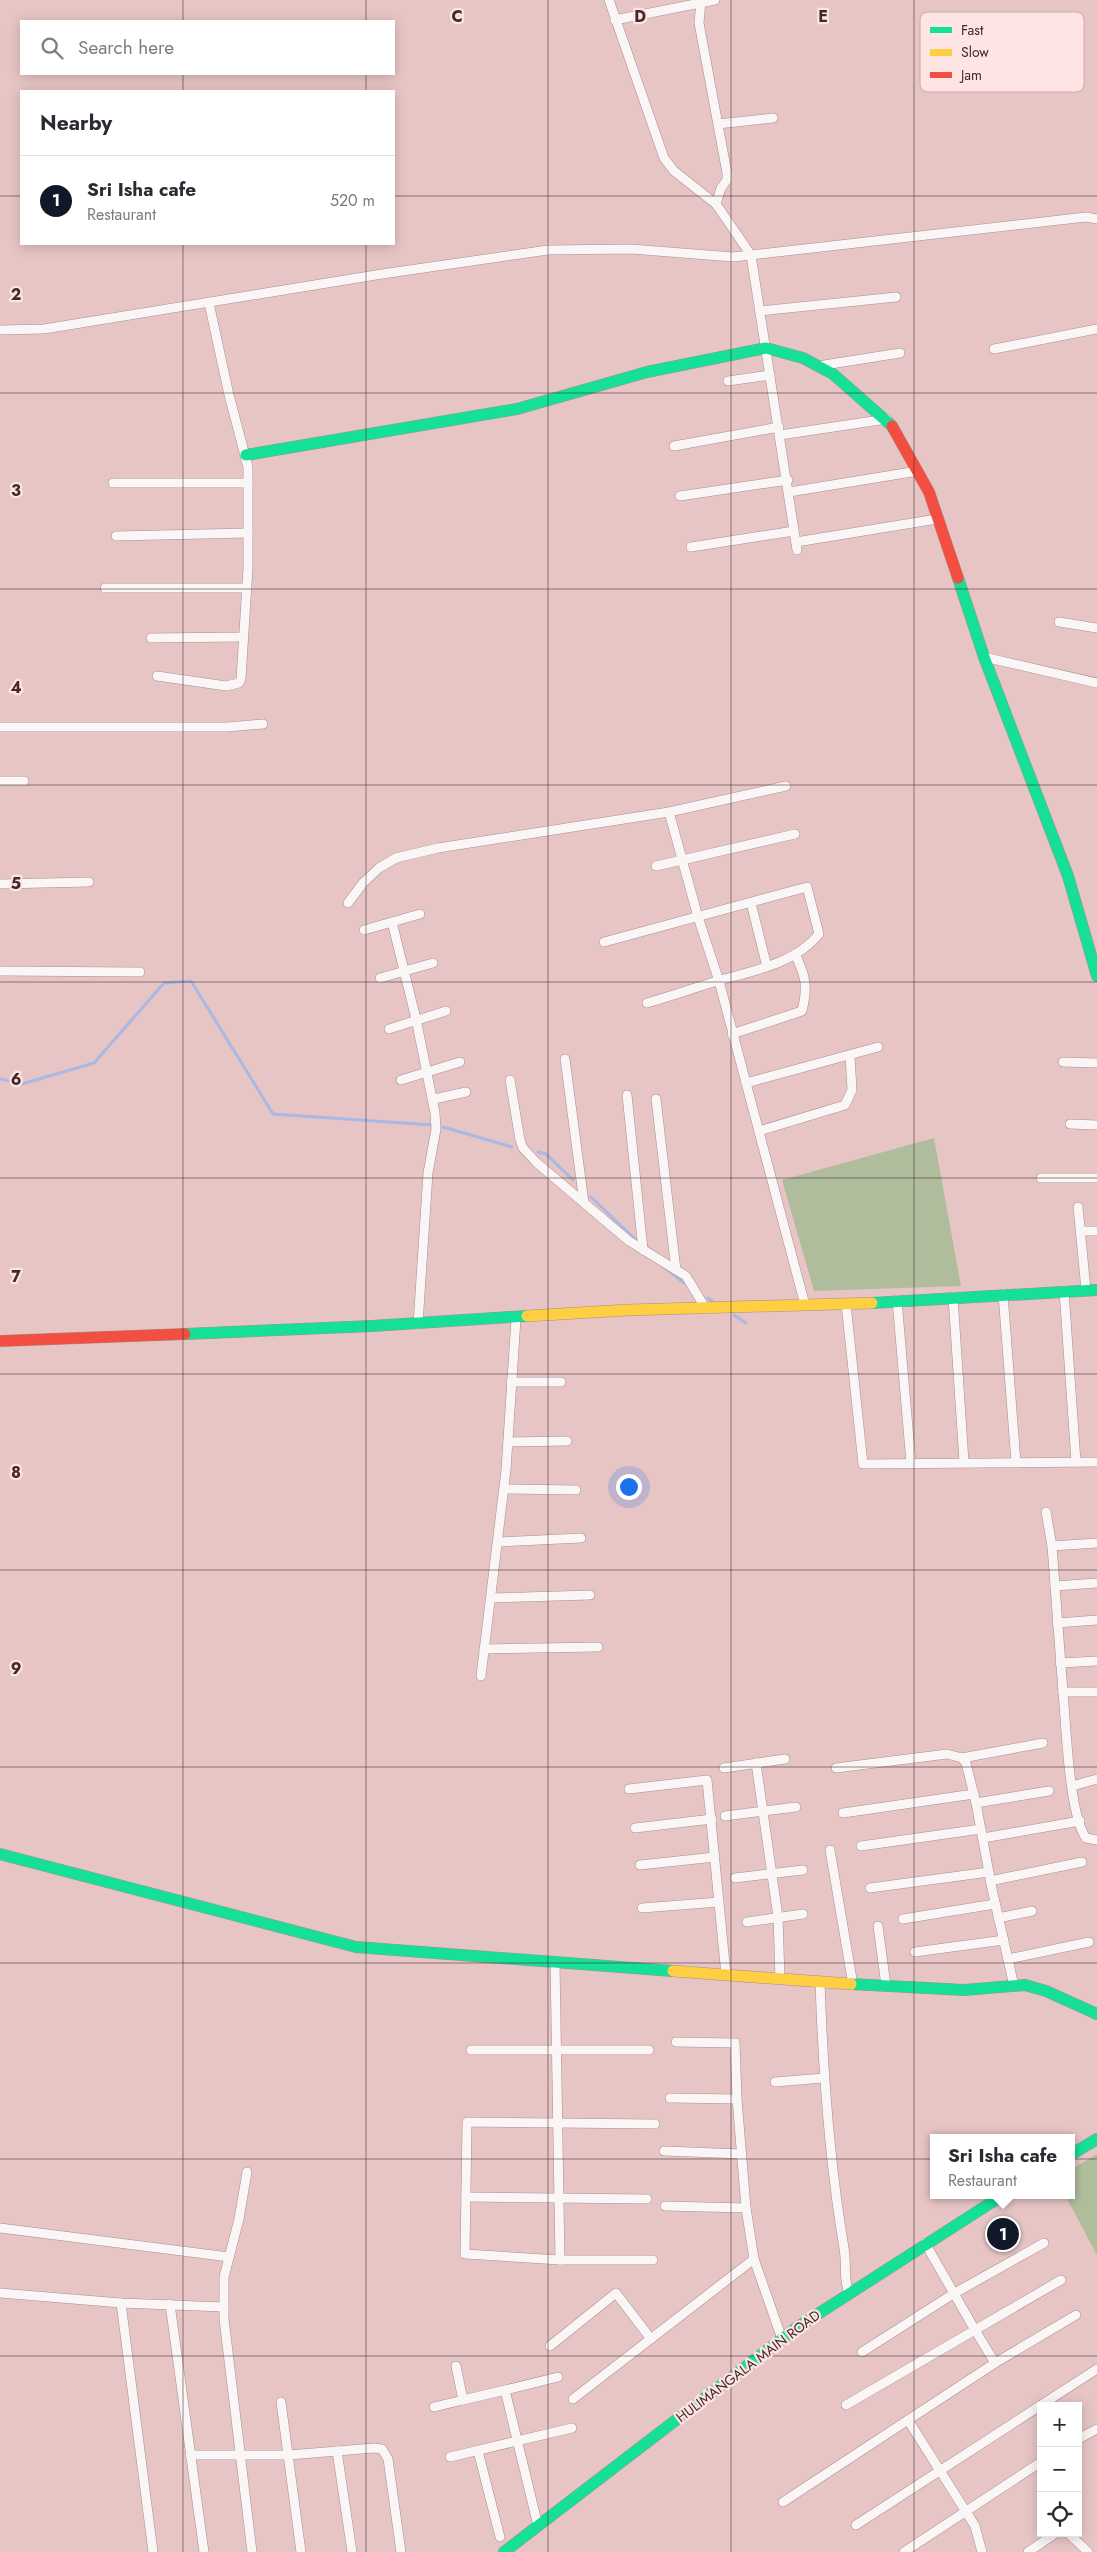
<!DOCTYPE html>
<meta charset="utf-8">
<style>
:root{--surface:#fff;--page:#f2f2f3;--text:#2b2b33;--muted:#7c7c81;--line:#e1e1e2;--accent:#111827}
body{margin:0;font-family:Jost,sans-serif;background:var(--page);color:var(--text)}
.controls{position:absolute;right:15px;bottom:15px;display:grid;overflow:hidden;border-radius:0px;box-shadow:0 2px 12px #0003}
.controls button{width:45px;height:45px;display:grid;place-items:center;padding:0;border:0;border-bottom:1px solid var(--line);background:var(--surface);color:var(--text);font:25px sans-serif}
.you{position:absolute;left:628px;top:1486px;width:18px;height:18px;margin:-12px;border:4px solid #fff;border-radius:50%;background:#1a73e8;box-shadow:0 0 0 8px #1a73e833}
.badge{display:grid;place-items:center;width:32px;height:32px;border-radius:50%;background:var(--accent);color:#fff;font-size:16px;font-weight:700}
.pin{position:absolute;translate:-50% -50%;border:2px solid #fff;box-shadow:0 1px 5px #0006}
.popup{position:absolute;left:930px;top:2134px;width:145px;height:65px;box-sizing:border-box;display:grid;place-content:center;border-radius:0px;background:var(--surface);filter:drop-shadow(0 1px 4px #0005);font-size:16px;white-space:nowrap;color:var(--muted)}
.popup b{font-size:19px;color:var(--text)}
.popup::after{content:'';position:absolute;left:50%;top:100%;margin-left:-10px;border:10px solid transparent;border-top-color:var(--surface)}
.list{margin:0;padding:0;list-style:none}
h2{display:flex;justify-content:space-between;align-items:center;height:65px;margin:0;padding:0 20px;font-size:21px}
h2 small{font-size:16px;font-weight:400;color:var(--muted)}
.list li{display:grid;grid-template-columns:32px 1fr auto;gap:15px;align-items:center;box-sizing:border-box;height:90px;padding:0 20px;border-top:1px solid var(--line)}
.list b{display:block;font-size:19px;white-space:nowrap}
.list p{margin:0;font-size:16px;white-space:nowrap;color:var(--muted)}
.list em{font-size:16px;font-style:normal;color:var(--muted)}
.icon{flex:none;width:28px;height:28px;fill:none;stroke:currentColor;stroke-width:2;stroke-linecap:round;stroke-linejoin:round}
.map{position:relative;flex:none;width:1097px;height:2552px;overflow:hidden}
.search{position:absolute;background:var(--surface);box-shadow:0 2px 12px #0003;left:20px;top:20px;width:375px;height:55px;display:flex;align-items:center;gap:12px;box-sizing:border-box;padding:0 18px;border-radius:0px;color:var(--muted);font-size:19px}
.panel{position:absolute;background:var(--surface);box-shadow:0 2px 12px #0003;left:20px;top:90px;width:375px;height:155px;border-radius:0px}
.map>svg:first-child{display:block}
</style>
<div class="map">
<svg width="1097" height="2552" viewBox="0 0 1097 2552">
<rect width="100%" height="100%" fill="#e7c5c5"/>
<g fill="#b0bd9c">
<path d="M934,1138L961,1286L814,1291L782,1180Z"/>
<path d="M1097,2154V2255L1065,2195H1072V2169Z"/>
</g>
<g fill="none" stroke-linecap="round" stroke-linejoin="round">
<g stroke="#a9b8e4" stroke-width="3">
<path d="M0,1079L22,1084L94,1063L164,983L191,981L273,1114L432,1125"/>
<path d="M443,1127L512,1147"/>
<path d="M538,1152L546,1154L573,1180"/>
<path d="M591,1197L639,1243"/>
<path d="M663,1266L684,1283"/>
<path d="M708,1298L712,1301"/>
<path d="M734,1315L746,1323"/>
</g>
<g stroke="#a88e8e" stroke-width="10">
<g id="street">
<path d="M609,0L664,158L674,171L716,204L751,255L797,550"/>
<path d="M701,0L699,23L727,173V180L721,188L716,204"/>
<path d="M615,20L715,0"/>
<path d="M718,124L773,118"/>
<path d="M760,311L896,297"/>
<path d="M0,330L44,329L382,274L548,250L631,249L733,257L1086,217L1097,219"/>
<path d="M994,349L1097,329"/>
<path d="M818,366L900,353"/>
<path d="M728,381L770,375"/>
<path d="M780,435L887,419"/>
<path d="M674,446L779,427"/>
<path d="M113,483H248"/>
<path d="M789,492L918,471"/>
<path d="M680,496L788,480"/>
<path d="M116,536L248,533"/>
<path d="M796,542L937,519"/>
<path d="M691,547L794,531"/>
<path d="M105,588H247"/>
<path d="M1059,622L1097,628"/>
<path d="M151,638L243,637"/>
<path d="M984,657L1097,683"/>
<path d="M157,676L226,686L239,683L241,679L248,568V467L229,395L209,303"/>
<path d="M0,727H227L263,724"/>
<path d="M0,781H24"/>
<path d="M669,812L698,917L719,981L805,1305"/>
<path d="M656,866L795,834"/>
<path d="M0,884L89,882"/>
<path d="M348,903L363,883L379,868L396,858L438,848L669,812L786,786"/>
<path d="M751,903L767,967"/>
<path d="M392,922L416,1019L435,1113L436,1129L428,1173L418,1324"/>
<path d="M364,930L420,914"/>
<path d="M604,942L807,887L819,934C795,964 752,971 717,981C694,988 671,996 647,1003"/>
<path d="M0,971L140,972"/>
<path d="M380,978L433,963"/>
<path d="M389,1029L446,1011"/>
<path d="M732,1034L802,1011C808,986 806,977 795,954"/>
<path d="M565,1059L584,1203"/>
<path d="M1063,1062L1097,1063"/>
<path d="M401,1080L460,1062"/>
<path d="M510,1080L520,1140L523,1148L537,1163L629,1241L686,1276L706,1309"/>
<path d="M746,1083L878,1047"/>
<path d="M627,1095L643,1250"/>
<path d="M434,1099L466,1092"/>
<path d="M656,1099L676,1270"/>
<path d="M1070,1124L1097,1125"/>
<path d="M759,1131L845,1105L852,1090L850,1056"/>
<path d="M1041,1178H1097"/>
<path d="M1078,1207L1086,1290"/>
<path d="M1081,1231H1097"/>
<path d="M1064,1291L1076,1462"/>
<path d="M1003,1294L1016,1463"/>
<path d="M953,1297L964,1462"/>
<path d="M897,1300L911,1463"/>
<path d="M846,1304L863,1464L1097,1462"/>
<path d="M511,1382H561"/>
<path d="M508,1442L567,1441"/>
<path d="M504,1489L576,1490"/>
<path d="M1046,1512L1052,1546L1063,1692H1097"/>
<path d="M498,1542L581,1538"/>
<path d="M1052,1546L1097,1543"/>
<path d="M1055,1586L1097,1583"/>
<path d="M491,1598L590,1595"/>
<path d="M1057,1623L1097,1620"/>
<path d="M484,1649L598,1647"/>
<path d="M1060,1663L1097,1661"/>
<path d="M481,1676L506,1470L516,1319"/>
<path d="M1063,1692C1066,1724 1069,1815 1086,1838L1097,1840"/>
<path d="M962,1758L1043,1743"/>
<path d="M756,1763L778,1917L780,1979"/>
<path d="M724,1768L785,1759"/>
<path d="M836,1768L947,1754L962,1758L966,1763L976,1803L992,1889L1014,1986"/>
<path d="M1072,1786L1097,1779"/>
<path d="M629,1789L707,1780L726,1975"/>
<path d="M976,1803L1049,1791"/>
<path d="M843,1813L974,1794"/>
<path d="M725,1816L796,1807"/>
<path d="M635,1828L712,1819"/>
<path d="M983,1838L1080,1821"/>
<path d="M861,1846L981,1829"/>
<path d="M830,1850L853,1985"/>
<path d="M640,1865L715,1857"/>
<path d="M735,1878L803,1870"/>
<path d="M990,1881L1082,1862"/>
<path d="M870,1888L989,1872"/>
<path d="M642,1908L719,1902"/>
<path d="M998,1918L1032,1911"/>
<path d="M903,1919L995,1904"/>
<path d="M747,1922L803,1914"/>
<path d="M878,1926L886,1986"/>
<path d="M915,1952L1004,1940"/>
<path d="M1008,1959L1089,1942"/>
<path d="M555,1962L560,2260"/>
<path d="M820,1982C823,2072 829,2160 844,2248C847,2264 843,2279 849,2293"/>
<path d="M676,2042L735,2043L737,2099L746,2208L754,2259L782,2339"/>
<path d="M471,2050H649"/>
<path d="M775,2082L824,2078"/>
<path d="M670,2098L737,2099"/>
<path d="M664,2151L742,2154"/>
<path d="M247,2172L239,2219L224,2277V2319L252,2552"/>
<path d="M466,2197L647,2199"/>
<path d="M665,2206L746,2208"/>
<path d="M0,2228L229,2257"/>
<path d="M653,2260H560L465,2254L467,2122L655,2124"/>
<path d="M0,2293L121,2303L224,2307"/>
<path d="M121,2303L153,2552"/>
<path d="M170,2304L204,2552"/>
<path d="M550,2346L616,2293L651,2339"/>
<path d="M862,2352L953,2294L1044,2243"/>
<path d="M995,2363L975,2330L1061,2280"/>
<path d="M456,2366L463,2400L505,2390"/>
<path d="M573,2399L754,2259"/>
<path d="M281,2402L301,2552"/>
<path d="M846,2405L975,2330L925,2243"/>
<path d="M434,2407L463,2400"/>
<path d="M1078,2439L1097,2429"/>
<path d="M337,2451L352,2552"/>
<path d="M478,2451L500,2537"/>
<path d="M190,2455H289L374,2448L382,2449L388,2459L401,2552"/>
<path d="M450,2457L572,2428"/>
<path d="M783,2502L908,2420"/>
<path d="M856,2525L1097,2369"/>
<path d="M538,2526L505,2390L558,2377"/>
<path d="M1068,2533L1088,2552"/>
<path d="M904,2552L1041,2462"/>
<path d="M982,2552L975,2526L908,2420L995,2363L1076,2315"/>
<path d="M1028,2552L1056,2533"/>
</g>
</g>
<g stroke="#a88e8e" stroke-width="12">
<g id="fast">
<path d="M246,455L517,409L647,372L766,348L803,358L833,374L892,426"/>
<path d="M958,578L984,657L1068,876L1097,976"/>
<path d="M872,1303L1097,1290"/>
<path d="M185,1334L372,1326L527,1316"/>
<path d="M0,1854L356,1947L673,1971"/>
<path d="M851,1984L964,1990L1025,1985L1046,1991L1097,2014"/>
<path d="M1072,2154L1097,2139"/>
<path d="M504,2552L796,2328L1003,2195"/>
</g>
</g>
<g stroke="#a88e8e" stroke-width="12">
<g id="slow">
<path d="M527,1316L628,1310L872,1303"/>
<path d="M673,1971L851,1984"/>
</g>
</g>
<g stroke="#a88e8e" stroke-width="12">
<g id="jam">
<path d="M892,426L929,492L958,578"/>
<path d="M0,1341L185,1334"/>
</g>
</g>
<use href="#street" stroke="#fbf6f6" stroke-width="9"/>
<use href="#fast" stroke="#16e098" stroke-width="11"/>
<use href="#slow" stroke="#ffcf43" stroke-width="11"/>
<use href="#jam" stroke="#f24e42" stroke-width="11"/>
</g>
<path fill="none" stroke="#432a2a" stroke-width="1" stroke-opacity="0.55" d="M183,0V21M366,0V21M548,0V2552M731,0V2552M914,0V2552M183,74V91M366,74V91M0,196H21M394,196H1097M183,244V2552M366,244V2552M0,393H1097M0,589H1097M0,785H1097M0,982H1097M0,1178H1097M0,1374H1097M0,1570H1097M0,1767H1097M0,1963H1097M0,2159H1097M0,2356H1097"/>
<g text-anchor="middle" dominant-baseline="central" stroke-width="4.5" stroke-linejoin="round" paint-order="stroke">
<g font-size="14" fill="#432a2a" stroke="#fee4e2">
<text transform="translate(748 2366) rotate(-37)">HULIMANGALA MAIN ROAD</text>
</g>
</g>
<rect x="920" y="12" width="164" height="80" rx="8" fill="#fee4e2" stroke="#c6acab" stroke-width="1"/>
<rect x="930" y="27" width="22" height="6" fill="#16e098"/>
<rect x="930" y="49" width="22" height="7" fill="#ffcf43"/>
<rect x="930" y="72" width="22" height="6" fill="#f24e42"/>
<g font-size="14" fill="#432a2a">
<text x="961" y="35">Fast</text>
<text x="961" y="57">Slow</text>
<text x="961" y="80">Jam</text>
</g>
<g font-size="16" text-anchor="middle" font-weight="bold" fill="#432a2a" stroke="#fee4e2" stroke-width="4.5" stroke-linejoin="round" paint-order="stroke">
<text x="457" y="22">C</text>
<text x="640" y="22">D</text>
<text x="823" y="22">E</text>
<text x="16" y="300">2</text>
<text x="16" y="496">3</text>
<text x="16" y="693">4</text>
<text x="16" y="889">5</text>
<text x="16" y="1085">6</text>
<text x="16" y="1282">7</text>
<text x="16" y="1478">8</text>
<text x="16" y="1674">9</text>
</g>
</svg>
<div class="controls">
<button>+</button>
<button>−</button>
<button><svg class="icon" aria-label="locate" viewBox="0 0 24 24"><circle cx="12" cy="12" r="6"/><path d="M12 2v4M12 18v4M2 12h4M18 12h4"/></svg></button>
</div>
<div class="you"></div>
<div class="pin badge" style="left:1003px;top:2234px">1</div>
<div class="popup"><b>Sri Isha cafe</b>Restaurant</div>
<div class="search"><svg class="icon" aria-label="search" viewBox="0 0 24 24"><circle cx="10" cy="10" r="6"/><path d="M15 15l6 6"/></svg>Search here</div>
<section class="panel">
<h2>Nearby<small></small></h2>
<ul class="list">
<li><span class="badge">1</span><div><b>Sri Isha cafe</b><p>Restaurant</p></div><em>520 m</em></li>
</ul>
</section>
</div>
